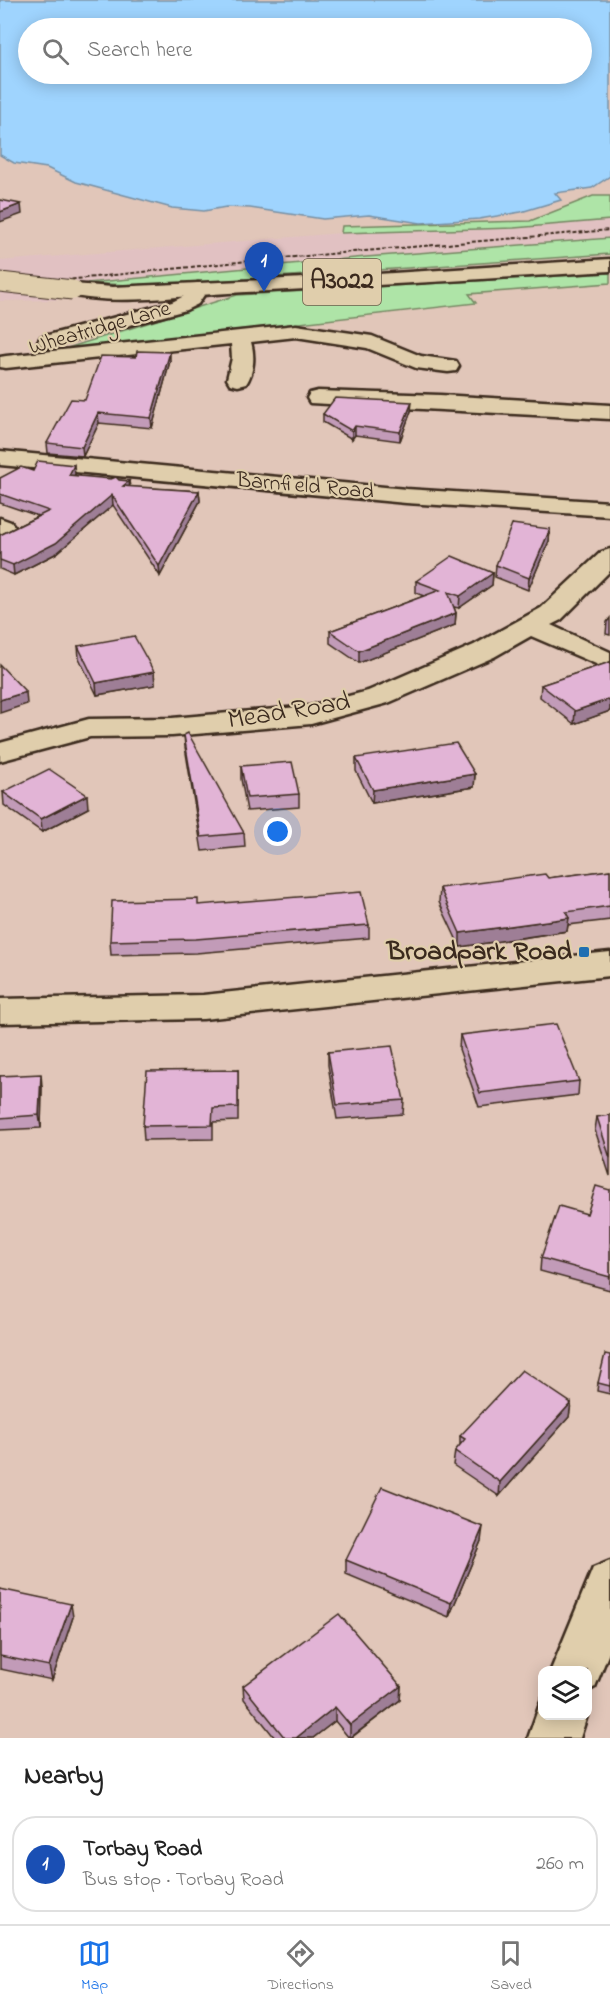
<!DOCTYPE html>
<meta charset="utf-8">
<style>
:root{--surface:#fff;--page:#f6f6f6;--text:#222;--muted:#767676;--line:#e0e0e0;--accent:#1a73e8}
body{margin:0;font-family:"Indie Flower",sans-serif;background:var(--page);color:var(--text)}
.controls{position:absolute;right:18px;bottom:18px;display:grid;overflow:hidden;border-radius:12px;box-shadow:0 3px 15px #0003}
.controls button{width:54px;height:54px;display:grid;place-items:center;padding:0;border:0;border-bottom:2px solid var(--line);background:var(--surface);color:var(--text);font:30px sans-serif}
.you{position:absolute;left:278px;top:832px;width:21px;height:21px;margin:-15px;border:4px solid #fff;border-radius:50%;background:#1a73e8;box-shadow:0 0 0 9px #1a73e833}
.badge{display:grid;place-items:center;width:39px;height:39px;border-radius:50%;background:var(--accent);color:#fff;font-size:20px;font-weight:700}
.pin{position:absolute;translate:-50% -50px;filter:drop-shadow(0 2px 3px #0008)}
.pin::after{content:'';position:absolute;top:32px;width:21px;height:18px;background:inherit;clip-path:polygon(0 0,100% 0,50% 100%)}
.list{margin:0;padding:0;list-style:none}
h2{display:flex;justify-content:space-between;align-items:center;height:78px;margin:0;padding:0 24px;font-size:26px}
h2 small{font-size:20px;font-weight:400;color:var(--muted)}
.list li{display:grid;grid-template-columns:39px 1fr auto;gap:18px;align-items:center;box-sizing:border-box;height:96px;margin:0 12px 12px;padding:0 12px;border:2px solid var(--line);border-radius:24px}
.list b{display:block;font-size:22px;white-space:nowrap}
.list p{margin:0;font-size:20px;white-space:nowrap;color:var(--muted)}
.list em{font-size:20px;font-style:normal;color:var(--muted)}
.icon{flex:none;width:33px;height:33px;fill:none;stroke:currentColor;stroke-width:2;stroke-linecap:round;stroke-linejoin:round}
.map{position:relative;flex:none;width:610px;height:1738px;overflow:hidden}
.search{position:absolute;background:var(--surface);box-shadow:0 3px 15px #0003;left:18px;right:18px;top:18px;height:66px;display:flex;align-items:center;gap:15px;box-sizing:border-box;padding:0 21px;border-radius:33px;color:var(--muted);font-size:22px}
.sheet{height:186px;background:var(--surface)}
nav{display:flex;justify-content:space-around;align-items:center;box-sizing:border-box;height:84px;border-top:2px solid var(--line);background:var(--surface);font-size:16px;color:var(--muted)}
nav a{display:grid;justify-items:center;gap:3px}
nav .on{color:var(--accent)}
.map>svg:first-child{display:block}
</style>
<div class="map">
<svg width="610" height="1738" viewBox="0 0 610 1738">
<rect width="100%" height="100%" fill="#e1c6b9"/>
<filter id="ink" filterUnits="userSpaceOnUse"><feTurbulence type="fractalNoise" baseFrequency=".0167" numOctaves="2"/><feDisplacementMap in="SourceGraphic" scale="12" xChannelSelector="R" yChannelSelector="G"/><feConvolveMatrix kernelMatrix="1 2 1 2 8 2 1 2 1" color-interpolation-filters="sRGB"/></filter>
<g filter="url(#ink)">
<path fill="#e1c1c2" d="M610,220V254L203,282L129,285L87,283L56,300L0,301V261L341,233L514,228Z"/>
<g fill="#aee4a7" stroke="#748762" stroke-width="1.5">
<path d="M593,196H610V220L514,228L341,233L342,226L530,221Z"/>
<path d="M610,238V254L203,282L129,285L87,283L366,257Z"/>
<path d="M610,273V283L469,294L476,303L61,350L237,295Z"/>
</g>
<path fill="#9fd4fe" stroke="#7790a4" stroke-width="1.5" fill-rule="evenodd" d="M0,0H610V176L592,188L555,193L561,200L521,212L479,219L421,223L369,215L323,219L250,208L226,207L204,211L172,208L76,182L47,168L14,163L0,155ZM28,28H582V74H28Z"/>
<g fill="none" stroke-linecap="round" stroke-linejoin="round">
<g stroke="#3b2a1e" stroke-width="5">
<g id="minor">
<path d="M198,283L205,285L208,289L198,304L186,310L48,347L41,345L38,341L41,337L172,302L184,296L191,285Z"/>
<path d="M296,325L372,336L421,356L456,361L459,366L456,371L448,372L416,368L367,348L296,337L251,342C255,356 254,372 246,384L238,386L230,384L227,379L232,358L231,344L6,368L0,367V357L6,356Z"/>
<path d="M318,391L440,395L610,405V419L310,403L307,398L310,393Z"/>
<path d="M0,451L406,489L610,502V516L406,503L0,465Z"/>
<path d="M0,518L11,522L15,527L11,532L0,534Z"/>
<path d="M610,549V571L561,620L551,625L610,652V670L531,636L494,657L388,703L311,724L172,736L90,737L0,761V743L89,719L172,718L310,706L368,691L474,645L541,608L601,552Z"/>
<path d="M610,952V976L203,1019L0,1023V999L203,995Z"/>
<path d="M610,1561V1650L595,1687L588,1691V1670H551L593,1568Z"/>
<path d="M542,1698V1716H587L580,1738H528Z"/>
</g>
</g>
<g stroke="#3b2a1e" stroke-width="5">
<path id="major" d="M610,259V271C483,279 356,287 229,293C180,296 113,306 66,294L63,290L66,286L73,284L113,287L347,276Z"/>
</g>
<use href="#minor" fill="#e0ceac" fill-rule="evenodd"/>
<use href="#major" fill="#e0ceac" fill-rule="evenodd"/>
<path stroke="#3b2a1e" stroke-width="2" stroke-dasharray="4 2" stroke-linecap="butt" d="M0,287L248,261L610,230"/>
<g stroke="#3b2a1e" stroke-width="21" stroke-linecap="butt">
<path id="major-bridge" d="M0,282L73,290"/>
</g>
<use href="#major-bridge" stroke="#e0ceac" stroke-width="19"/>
</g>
<g fill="#c29bb8" stroke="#3b2a1e" stroke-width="1.5">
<path d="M170,361L152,428L99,423L83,456L48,453L47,443L85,400Z"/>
<path d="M411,411L400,441L355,435L352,439L323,422V414Z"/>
<path d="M33,471L75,474L74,476L129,481L130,487L199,491L200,501L160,576L113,505L57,553L14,575L0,569V535L38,516L0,503V478Z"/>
<path d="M550,529L549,541L528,590L495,577L496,565Z"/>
<path d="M493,573L492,585L459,608L454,607L456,613L455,625L359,663L330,643V631L424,596L416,593V581Z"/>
<path d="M610,618V635L606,634L607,622Z"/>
<path d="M78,646L154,672L155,685L97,695L79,658Z"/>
<path d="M610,662V711L574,724L540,697L541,685Z"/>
<path d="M184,735L244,833L245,847L202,851L185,747Z"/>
<path d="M356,758L475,774L474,787L372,803L356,771Z"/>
<path d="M241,766L299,794V807L247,811L241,779Z"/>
<path d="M3,792L88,808L42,832L4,805Z"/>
<path d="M610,870V920L568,925L567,931L460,947L439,902L440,888L548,878Z"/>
<path d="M198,905L369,925V938L196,953L111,955L110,941Z"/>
<path d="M460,1035L579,1081L578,1095L479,1107L459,1049Z"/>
<path d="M328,1052L404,1100L403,1114L337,1119L328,1065Z"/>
<path d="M238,1070V1121L213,1122V1139L144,1140L143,1126Z"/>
<path d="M0,1076L42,1086L41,1128L0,1130Z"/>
<path d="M610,1115V1176L595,1130L597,1117Z"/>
<path d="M610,1190V1290L540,1271L541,1258Z"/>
<path d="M610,1355V1394L597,1391L598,1383Z"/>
<path d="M571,1403L569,1417L499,1496L453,1465L455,1451L460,1445V1436Z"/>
<path d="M481,1541L449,1617L346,1574V1560Z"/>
<path d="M0,1589L73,1617L52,1680L0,1669Z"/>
<path d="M243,1686H401L400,1700L351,1738H349L335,1721L313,1738H275L244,1699Z"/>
</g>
<g fill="#9e7e96" stroke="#3b2a1e" stroke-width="1.5">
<path d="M21,204L22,214L0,222V212Z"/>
<path d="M170,352V361L152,428L151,418Z"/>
<path d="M412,402L411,411L400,441V432Z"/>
<path d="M98,413L99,423L83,456L82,447Z"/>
<path d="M355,426V435L352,439V431Z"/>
<path d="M74,465L75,474L69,485V475Z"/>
<path d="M129,481L130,490L123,486Z"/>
<path d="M199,491L200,501L160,576L159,566Z"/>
<path d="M112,495L113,505L57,553L14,575L13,565Z"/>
<path d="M550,529L549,541L528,590L529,578Z"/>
<path d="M493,573L492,585L459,608L460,596Z"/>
<path d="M456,613L455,625L359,663V651Z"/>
<path d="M154,672L155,685L97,695L96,683Z"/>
<path d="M26,692L27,704L0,713V700Z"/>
<path d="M610,699V711L574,724L575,711Z"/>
<path d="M475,774L474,787L372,803L373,790Z"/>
<path d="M87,795L88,808L42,832L41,819Z"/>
<path d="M569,918L567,931L460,947V933Z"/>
<path d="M41,1074L42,1086L41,1128L39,1115Z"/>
<path d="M571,1403L569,1417L499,1496L500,1482Z"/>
<path d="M483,1527L481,1541L449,1617L451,1603Z"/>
<path d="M71,1604L73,1617L52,1680L49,1666Z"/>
<path d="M401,1686L400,1700L350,1738V1725Z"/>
<path d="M335,1707V1721L313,1738H296Z"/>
</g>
<g fill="#e2b4d6" stroke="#3b2a1e" stroke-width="1.5">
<path d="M0,200L21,204L0,212Z"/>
<path d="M137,351L170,352L151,418L98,413L82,447L47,443L71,399L85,400L101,356L136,357Z"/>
<path d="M335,398L412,402L400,432L355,426L352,431L323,414Z"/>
<path d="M38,461L74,465L69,475L111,479L116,477L119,480L129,481L123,486L199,491L159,566L112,495L56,543L13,565L0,560V535L49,511L0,494V478L21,467L33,471Z"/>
<path d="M512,524L550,529L529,578L496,565Z"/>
<path d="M452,556L493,573L460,596L448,592L456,613L359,651L330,631L440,590L416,581Z"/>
<path d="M134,636L154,672L96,683L78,646Z"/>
<path d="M610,662V699L575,711L541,685Z"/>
<path d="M0,665L26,692L0,700Z"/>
<path d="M188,733L244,833L201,837L184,735Z"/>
<path d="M456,743L475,774L373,790L356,758Z"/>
<path d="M292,762L299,794L247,798L241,766Z"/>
<path d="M49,769L87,795L41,819L3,792Z"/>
<path d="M610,870V906L566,912L569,918L460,933L440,888L545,874L548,878Z"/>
<path d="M361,892L369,925L196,939L110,941L112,901L198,899V905Z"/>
<path d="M556,1024L579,1081L480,1093L460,1035Z"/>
<path d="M392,1046L404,1100L337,1105L328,1052Z"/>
<path d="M238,1070V1107L213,1108L212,1125L143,1126L147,1071Z"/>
<path d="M41,1074L39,1115L0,1118V1076Z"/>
<path d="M610,1115V1158L597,1117Z"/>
<path d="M596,1186L610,1190V1277L541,1258L559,1206L587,1214Z"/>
<path d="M605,1354L610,1355V1386L598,1383Z"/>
<path d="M522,1370L571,1403L500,1482L455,1451L465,1439L460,1436Z"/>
<path d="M382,1487L483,1527L451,1603L346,1560Z"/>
<path d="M0,1589L71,1604L49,1666L0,1656Z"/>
<path d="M339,1614L401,1686L350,1725L335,1707L296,1738H285L243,1686Z"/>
</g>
</g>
<rect fill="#1f6fb2" stroke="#e0ceac" stroke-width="2" x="578" y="946" width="12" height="12" rx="3"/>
<g text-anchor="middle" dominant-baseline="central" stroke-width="4.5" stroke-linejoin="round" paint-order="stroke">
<g font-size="22" fill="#3b2a1e" stroke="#e0ceac">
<text transform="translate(100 329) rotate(-16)">Wheatridge Lane</text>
<text transform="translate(305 487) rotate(5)">Barnfield Road</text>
</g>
<rect fill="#e0ceac" stroke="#6c5b49" stroke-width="1.5" x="303" y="259" width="78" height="46" rx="4.5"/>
<g font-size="26" font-weight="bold" fill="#3b2a1e">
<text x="342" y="282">A3022</text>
</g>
<g font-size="27" fill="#3b2a1e" stroke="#e0ceac">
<text transform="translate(289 712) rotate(-9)">Mead Road</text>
</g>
<g font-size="27" font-weight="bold" fill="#3b2a1e" stroke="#e0ceac" text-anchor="end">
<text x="572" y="952">Broadpark Road</text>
</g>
</g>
</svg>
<div class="controls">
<button><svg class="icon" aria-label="layers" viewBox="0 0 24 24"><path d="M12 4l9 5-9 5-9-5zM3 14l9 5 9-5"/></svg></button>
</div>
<div class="you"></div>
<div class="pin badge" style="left:264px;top:292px;background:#1a4fb4">1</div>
<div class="search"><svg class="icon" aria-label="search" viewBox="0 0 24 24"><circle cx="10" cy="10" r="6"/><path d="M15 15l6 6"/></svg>Search here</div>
</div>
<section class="sheet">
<h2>Nearby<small></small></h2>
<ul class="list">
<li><span class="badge" style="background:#1a4fb4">1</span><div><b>Torbay Road</b><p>Bus stop · Torbay Road</p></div><em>260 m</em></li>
</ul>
</section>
<nav>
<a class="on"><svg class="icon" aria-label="map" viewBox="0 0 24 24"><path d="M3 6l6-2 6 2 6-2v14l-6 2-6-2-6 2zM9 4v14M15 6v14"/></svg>Map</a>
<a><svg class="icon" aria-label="directions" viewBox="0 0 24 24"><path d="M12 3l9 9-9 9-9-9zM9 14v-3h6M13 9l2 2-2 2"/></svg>Directions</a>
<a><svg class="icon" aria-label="saved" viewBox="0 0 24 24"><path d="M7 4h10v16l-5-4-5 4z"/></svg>Saved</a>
</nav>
